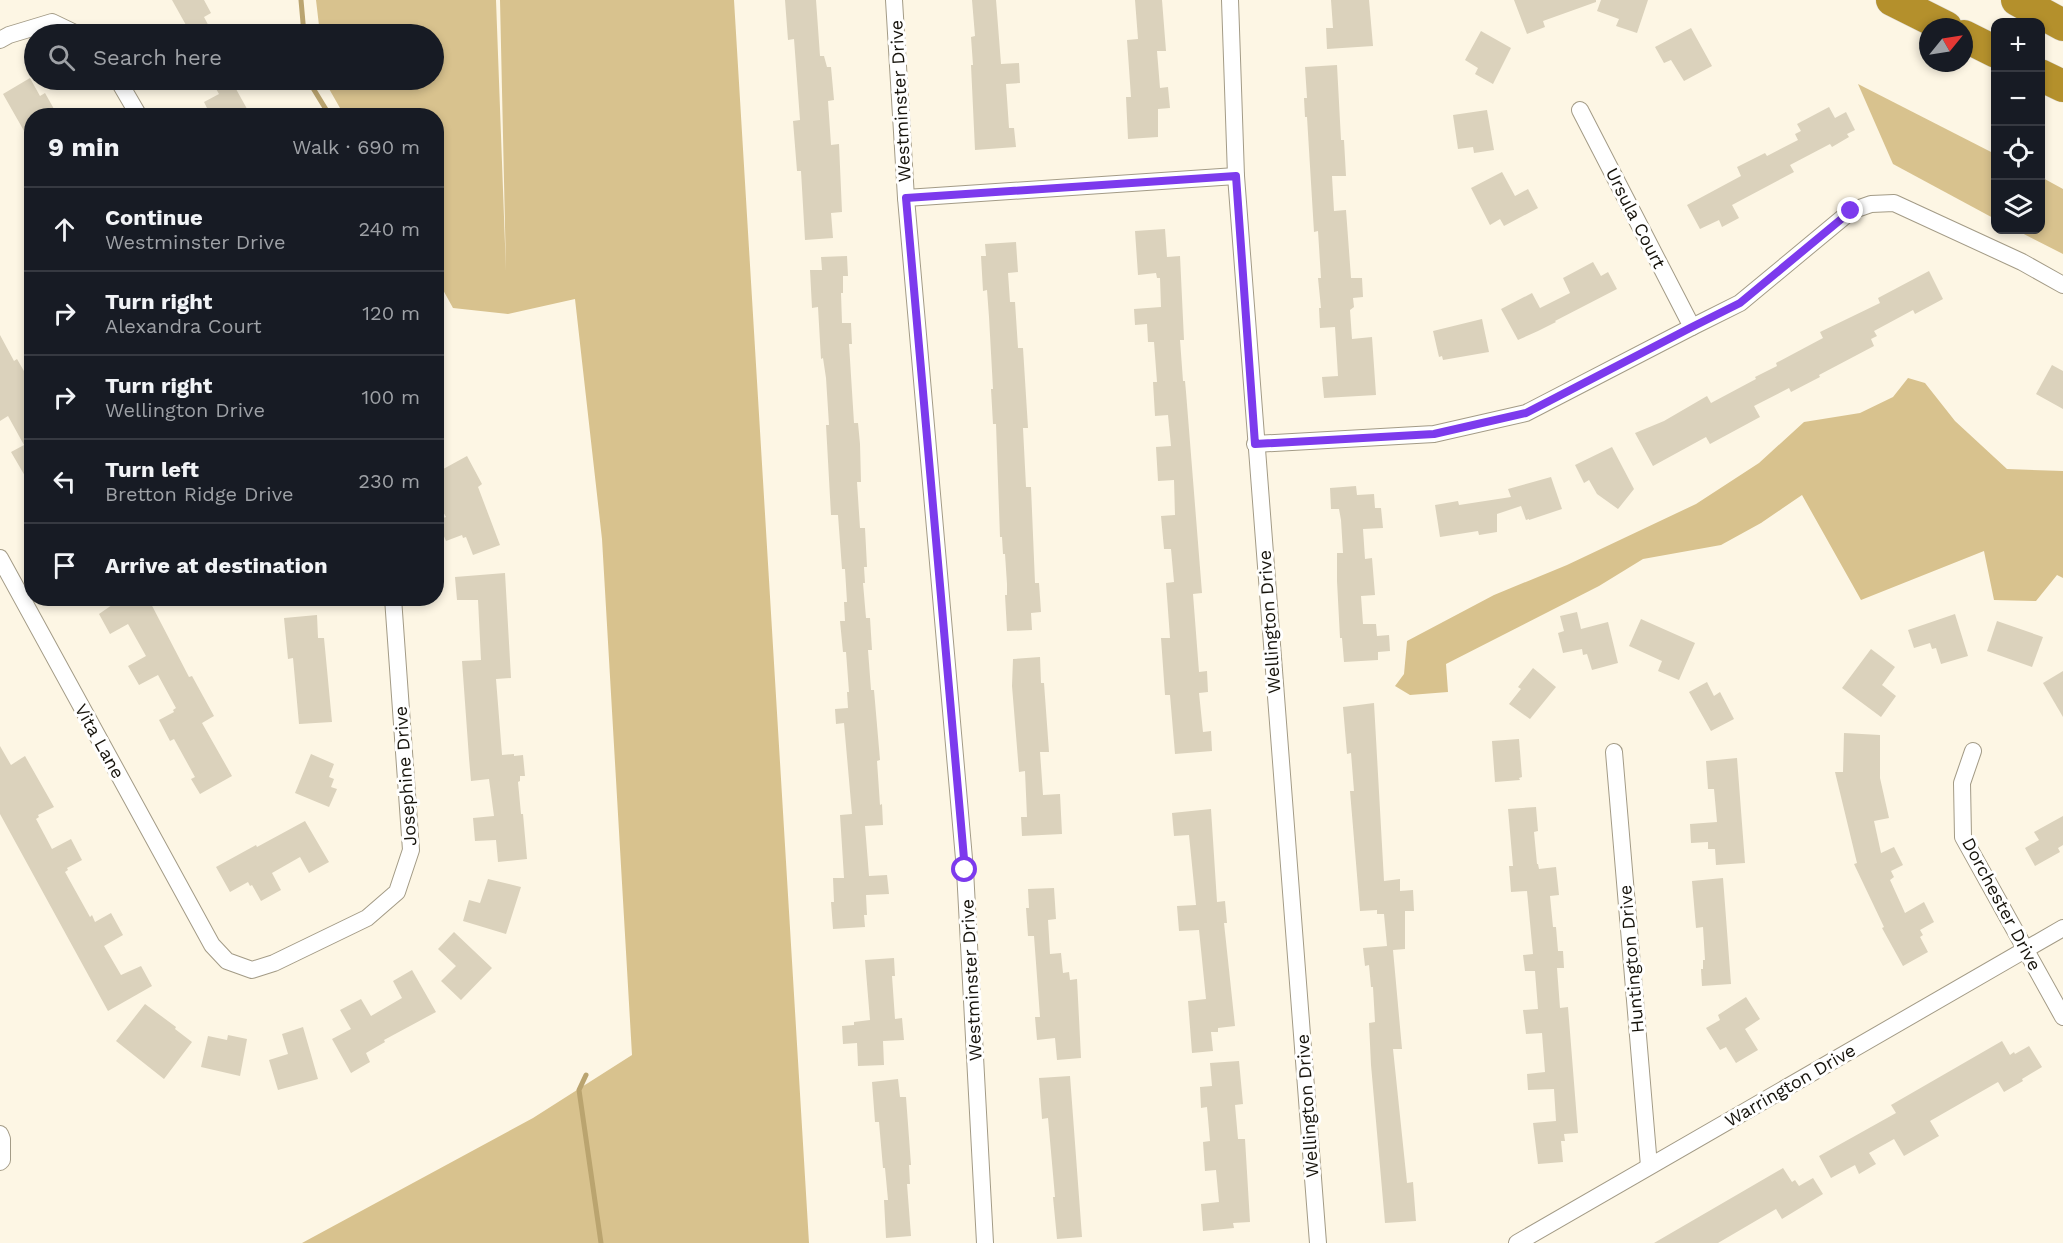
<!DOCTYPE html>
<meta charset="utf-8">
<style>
:root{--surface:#171b24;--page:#242831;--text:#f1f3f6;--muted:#9ea1a6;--line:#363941}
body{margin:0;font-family:"Work Sans",sans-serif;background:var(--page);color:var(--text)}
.controls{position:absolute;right:18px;top:18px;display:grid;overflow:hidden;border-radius:12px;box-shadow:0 3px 9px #0003}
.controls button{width:54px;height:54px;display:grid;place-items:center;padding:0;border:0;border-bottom:2px solid var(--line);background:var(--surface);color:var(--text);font:30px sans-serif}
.compass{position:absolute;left:1919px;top:18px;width:54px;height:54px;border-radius:50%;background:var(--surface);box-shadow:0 3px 9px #0003;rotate:60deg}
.stop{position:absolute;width:18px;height:18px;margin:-14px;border:4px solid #7c3aed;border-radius:50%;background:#fff}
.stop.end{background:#7c3aed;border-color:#fff;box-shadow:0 2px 6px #0008}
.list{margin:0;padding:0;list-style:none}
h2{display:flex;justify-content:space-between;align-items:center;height:78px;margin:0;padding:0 24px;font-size:26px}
h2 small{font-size:20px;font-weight:400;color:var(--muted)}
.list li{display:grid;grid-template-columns:39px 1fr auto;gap:18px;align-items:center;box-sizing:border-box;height:84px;padding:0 24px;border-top:2px solid var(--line)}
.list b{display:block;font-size:22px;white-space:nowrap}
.list p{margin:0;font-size:20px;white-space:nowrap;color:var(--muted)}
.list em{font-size:20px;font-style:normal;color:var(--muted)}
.icon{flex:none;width:33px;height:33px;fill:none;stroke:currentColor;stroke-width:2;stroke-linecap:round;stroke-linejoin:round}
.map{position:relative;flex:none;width:2063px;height:1243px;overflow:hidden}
.search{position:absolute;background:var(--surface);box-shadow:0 3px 9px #0003;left:24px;top:24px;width:420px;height:66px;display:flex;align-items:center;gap:15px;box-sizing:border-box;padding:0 21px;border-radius:33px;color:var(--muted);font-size:22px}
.panel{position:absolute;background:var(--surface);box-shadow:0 3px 9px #0003;left:24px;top:108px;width:420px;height:498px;border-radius:24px}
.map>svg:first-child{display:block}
</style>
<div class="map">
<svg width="2063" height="1243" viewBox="0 0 2063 1243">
<rect width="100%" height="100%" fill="#fdf6e4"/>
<g fill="#d8c28e">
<path d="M316,0H496L506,271L500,0H734L809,1243H302L533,1118L632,1055L602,539L575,299L508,314L453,308L437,279L436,116L344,115L324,80H434V34H320Z"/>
<path d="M1858,84L1995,154V219L1893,164Z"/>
<path d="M2041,177L2063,189V254L2016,230H2040Z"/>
<path d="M1908,378L1925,383L1955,421L2007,469L2063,471V578L2057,575L2036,601L1994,600L1984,551L1861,600L1802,495L1761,523L1721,545L1643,559L1599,586L1446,664L1448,692L1410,695L1395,686L1404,674L1407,641L1494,595L1567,565L1696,504L1759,463L1804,422L1860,413L1893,397Z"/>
</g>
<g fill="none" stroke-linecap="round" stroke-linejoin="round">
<g stroke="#baa46f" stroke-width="5">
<path d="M301,0L304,34"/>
<path d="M308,80L330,116"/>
<path d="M586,1075L579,1090L601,1243"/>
</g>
</g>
<g fill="#dbd2bc">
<path d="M172,0H204L211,13L204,17L213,34H191Z"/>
<path d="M785,0H816L820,56H824L827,67H831L834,100L828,101L831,145L839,144L842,212L831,213L833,238L805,240L801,171H797L793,121L800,120L794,39L788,40Z"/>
<path d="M972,0H996L1001,64L1019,63L1020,83L1006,84L1009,128H1014L1016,147L975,150L971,65H973L971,37L975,36Z"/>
<path d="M1135,0H1162L1166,51H1157L1160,88L1168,87L1170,108L1158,109V137L1128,139L1126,97H1131L1127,40L1138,39Z"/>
<path d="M1331,0H1369L1373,46L1327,49L1326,28H1333Z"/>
<path d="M1514,0H1596V2L1543,21L1545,27L1527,34Z"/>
<path d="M1601,0H1648L1637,33L1616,26L1619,19L1597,11Z"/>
<path d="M1691,28L1712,66L1684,81L1671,60L1664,63L1655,47Z"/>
<path d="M1481,31L1511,48L1493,84L1475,74L1478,68L1465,60Z"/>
<path d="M1337,65L1341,140H1344L1346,176H1332L1334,211L1346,210L1351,278H1362L1363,297L1353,298L1354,307L1350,310L1352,339L1372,337L1376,395L1324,398L1322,377L1338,376L1335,327L1320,328L1319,308H1321L1318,278H1321L1318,231L1314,232L1307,117H1305L1304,98H1307L1305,67Z"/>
<path d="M30,78L40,96L45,93L54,109L44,116H32V145L3,94Z"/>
<path d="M211,80H231L251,116H211L204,102L219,94Z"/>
<path d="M1829,107L1835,118L1846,112L1855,130L1847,134L1849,137L1832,147L1830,144L1790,165L1794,172L1732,205L1739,218L1722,227L1719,220L1700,229L1687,205L1741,176L1737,167L1765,153L1767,156L1798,140L1795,134L1801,131L1797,124Z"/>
<path d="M1487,110L1494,150L1474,153L1473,147L1458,149L1453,115Z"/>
<path d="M1502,172L1515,196L1528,189L1538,208L1504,226L1500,219L1490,225L1471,188Z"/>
<path d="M1165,229L1167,257L1180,256L1184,340H1180L1183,381H1185L1186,392L1202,593L1193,594L1199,672L1207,671L1208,692L1199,693L1203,732L1211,731L1212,751L1175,754L1170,695H1165L1161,638H1170L1166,583L1174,582L1171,549H1164L1161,516L1175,515L1174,480L1158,481L1156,447L1171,446L1168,415L1155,416L1153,382H1157L1154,342H1148L1147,324L1135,325L1134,309L1161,307L1160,278H1157L1156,273L1138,275L1135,231Z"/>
<path d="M1016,242L1018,272L1008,273L1010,302H1015L1018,348H1023L1028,428H1023L1026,487H1031L1035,583H1039L1041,612L1031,613L1032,630L1007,631L1005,595H1007V584L1005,554H1003L1002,537H1000L996,424H993L991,389H993L989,317L987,290L983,291L981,256H986L985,244Z"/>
<path d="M847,256L848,276H843V293H841L842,323H851L852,344H849L854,423H858L860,444L861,482H857L860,528H865L867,567H864L865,583H863L866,618H870L872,650H868L871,690H874L880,760L877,761L880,805L882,804L883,825L865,826L869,876L887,875L889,894L866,895L867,915H864L865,927L833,929L831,902H834L833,878H844L840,815L852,814L844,723L836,724L835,709L848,708L847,692H849L846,652H843L840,621H845L844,602H847L845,569H842L838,515H831L826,425H829L826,378L823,358L821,359L818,307L812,308L810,270H822L821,257Z"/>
<path d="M1593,262L1601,276L1608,272L1617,289L1555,321L1556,322L1538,331L1518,340L1501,309L1532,293L1540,308L1570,293L1563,278Z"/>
<path d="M1929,271L1943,299L1915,314L1913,310L1874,331L1877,336L1871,339L1874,346L1819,375L1820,377L1791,392L1789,388L1754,406L1760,417L1710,444L1706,437L1653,466L1635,433L1664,421L1707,396L1711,403L1756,379L1755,377L1777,366L1776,363L1823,338L1820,332L1880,303L1878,298Z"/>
<path d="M1482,319L1489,352L1443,360L1442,356L1439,357L1433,331Z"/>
<path d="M0,335L14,361L17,359L32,385V488L11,452L24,445L8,416L0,421Z"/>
<path d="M2052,365L2063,371V409L2036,394Z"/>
<path d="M1612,447L1634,489L1618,509L1597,494L1589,480L1584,483L1575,465Z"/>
<path d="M467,456L482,484L478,487L500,545L473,555L466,537L463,538L462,535L446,541L437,520L446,517L436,499V473Z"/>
<path d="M1551,477L1562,509L1529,520V519L1526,520L1521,506L1497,514V532L1479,535L1478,531L1440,537L1435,505L1458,501L1459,505L1511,497L1508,489Z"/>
<path d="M1356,486L1357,495L1374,494L1375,508H1381L1383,528L1363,529L1365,559L1372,558L1375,595L1361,596L1363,624H1376L1377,636L1389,635L1390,651L1378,652V660L1344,662L1342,638H1340L1337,581V553H1343L1341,520L1339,509H1331L1330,488Z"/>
<path d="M505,573L511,678L496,679L502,755L514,754V756L523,755L525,776H520V781L518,782L521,814H523L527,859L498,862L496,840L475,841L473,818L494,816L489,779L471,781L469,758L462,661L481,660L478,600H457L455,577Z"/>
<path d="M122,598H148L189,677L192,676L214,716L202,723L232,776L200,794L191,779L195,777L174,739L170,741L159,720L174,712L173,710L176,708L158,675L139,685L128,666L146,656L128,624L110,634L99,614Z"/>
<path d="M1577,612L1581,629L1608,622L1618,663L1592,670L1587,654L1583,655L1582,649L1563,653L1558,633L1564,631L1560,616Z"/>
<path d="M1955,614L1968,656L1941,664L1936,648L1932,649L1930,643L1914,648L1908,630Z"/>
<path d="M317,615L318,638H324L332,722L299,724L293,658L288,659L284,618Z"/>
<path d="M1641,619L1695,643L1679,680L1658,671L1662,661L1629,646Z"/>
<path d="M1997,621L2043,637L2032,667L1987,651Z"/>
<path d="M1871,649L1895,667L1882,685L1896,696L1881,717L1842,688Z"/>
<path d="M1040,657L1041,683H1044L1049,752H1040L1043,795L1060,794L1062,834L1022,836L1021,817H1027L1025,771L1019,772L1012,686L1013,659Z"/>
<path d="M1533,668L1556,687L1530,719L1509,704L1521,689L1518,687Z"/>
<path d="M2063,671V717L2043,683Z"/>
<path d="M1707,682L1714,696L1720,692L1734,719L1711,731L1689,692Z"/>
<path d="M1374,703L1384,881L1400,879V891L1413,890L1414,911H1405V949L1393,950L1402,1049H1393L1407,1183L1413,1182L1416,1221L1385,1223L1371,1065L1369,1023L1375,1022L1373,987H1371L1369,965L1365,966L1363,948L1387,946L1384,914H1377V910L1360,911L1350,791H1354L1351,753L1347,754L1343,707Z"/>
<path d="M1844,733L1880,735V778L1889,818L1874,821L1881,853L1894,847L1903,865L1891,871L1894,877L1890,880L1905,913L1924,902L1934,922L1920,930L1923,935L1920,937L1928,952L1903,966L1882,928L1884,927L1854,864L1857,863L1835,772H1843Z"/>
<path d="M1519,739L1522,777L1519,778L1520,780L1495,782L1492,741Z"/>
<path d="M0,746L11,765L25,756L54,807L38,815L39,817L36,819L52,849L71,839L82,860L67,868L68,870L65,872L90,917L92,915L95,922L111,913L123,935L104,946L121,975L141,966L152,986L108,1011L0,814Z"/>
<path d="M311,754L334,764L329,777L334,779L331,787L337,789L329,807L295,793Z"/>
<path d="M1737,758L1745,863L1716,865L1715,849H1708V842L1691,843L1690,824L1717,822L1714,789H1708L1706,761Z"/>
<path d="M1536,807L1538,831L1534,832L1537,864H1538L1539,869L1556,867L1559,895L1550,896L1553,927H1556L1558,951H1563L1564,968H1557L1560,1008L1568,1007L1578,1133L1564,1134L1565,1141H1561L1563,1162L1538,1164L1533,1123L1556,1121L1554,1089L1528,1090L1527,1074L1545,1072L1542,1033L1526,1034L1523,1010L1538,1009L1535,971H1525L1523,955L1533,954L1527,891L1511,892L1509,866H1513L1508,809Z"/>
<path d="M1211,809L1217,902L1225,901L1227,923H1224L1235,1026L1218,1028V1032H1211L1213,1051L1192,1053L1188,1001L1206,999L1199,930L1179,931L1177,906L1196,905L1189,835L1174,836L1172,813Z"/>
<path d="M2063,816V845L2058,848L2060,852L2035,866L2025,848L2039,840L2034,832Z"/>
<path d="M305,821L329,862L309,873L300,857L272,873L281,890L261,901L252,885L250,886L248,882L230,892L216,867L256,845L257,847Z"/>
<path d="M1723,878L1731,984L1702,986L1701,969H1703V960H1705L1703,927L1696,928L1692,881Z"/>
<path d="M488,879L521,887L506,934L463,921L469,900L480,903Z"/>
<path d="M1054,888L1056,919L1048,920L1050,954L1061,953L1063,973L1069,972L1070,980L1077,979L1081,1058L1057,1060L1055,1038L1037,1040L1035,1017H1040L1034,936H1028L1026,908H1029L1028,889Z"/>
<path d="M454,932L492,968L461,1000L441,981L456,966L438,949Z"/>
<path d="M894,958L895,976H892L895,1019L902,1018L904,1040L883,1041L884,1065L858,1066L857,1043L843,1044L842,1026L854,1025V1022L870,1020L865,960Z"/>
<path d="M412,970L436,1012L384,1040L385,1042L366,1053L370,1062L351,1073L332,1039L351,1029L340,1010L361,999L371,1016L402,998L393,981Z"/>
<path d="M1746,997L1760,1019L1745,1029L1758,1050L1736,1063L1726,1047L1720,1050L1706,1028L1720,1020L1718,1015Z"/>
<path d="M145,1004L176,1027L175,1029L192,1042L164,1079L116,1041Z"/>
<path d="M303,1027L318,1079L278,1090L269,1060L288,1054L282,1034Z"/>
<path d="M228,1035L247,1039L240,1076L201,1067L208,1036L227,1040Z"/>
<path d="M2002,1041L2010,1055L2014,1052L2015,1054L2029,1046L2042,1067L2022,1079L2023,1081L2004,1092L1998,1082L1930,1121L1939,1136L1904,1156L1894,1139L1869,1153L1876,1164L1859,1174L1855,1165L1831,1178L1819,1156L1896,1113L1891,1105Z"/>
<path d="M1239,1061L1243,1104L1235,1105L1238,1139H1245L1250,1222L1233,1223L1234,1228L1203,1231L1201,1204L1219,1202L1216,1170L1205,1171L1203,1142L1210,1141L1207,1107L1201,1108L1200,1087L1212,1086L1210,1063Z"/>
<path d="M1070,1076L1082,1237L1057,1239L1053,1197H1055L1048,1118L1042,1119L1039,1078Z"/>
<path d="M898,1079L900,1097H906L911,1165H909L910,1184H907L911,1236L886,1238L884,1200H888L885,1168H883L879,1122H875L872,1082Z"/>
<path d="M1783,1168L1792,1182L1795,1180L1799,1186L1813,1178L1823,1194L1782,1219L1776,1209L1718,1243H1654Z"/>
</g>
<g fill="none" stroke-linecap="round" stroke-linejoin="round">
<g stroke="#a39b86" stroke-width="18">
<g id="minor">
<path d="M894,0L906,198L965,870L985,1243"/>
<path d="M1230,0L1236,176L1318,1243"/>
<path d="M0,40L9,35L52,22L77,34"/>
<path d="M118,80L139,116"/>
<path d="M1580,110L1692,327"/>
<path d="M906,198L1236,176"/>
<path d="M1255,444L1434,434L1526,413L1692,327L1740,303L1851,211L1871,204L1894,203L2022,262L2063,285"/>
<path d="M0,558L212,945L227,961L252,970L274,963L367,918L397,892L411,850L393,598"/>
<path d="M1973,751L1962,783L1963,837L2063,1017"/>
<path d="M1614,752L1649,1166"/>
<path d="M0,1134L2,1139V1160L0,1162"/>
<path d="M1517,1243L2063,928"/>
</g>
</g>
<g stroke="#dededd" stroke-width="33">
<g id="motorway">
<path d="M1892,0L1946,27"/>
<path d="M2017,0L2063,25"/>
<path d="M1964,36L1996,52"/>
<path d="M2040,75L2063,86"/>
</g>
</g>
<use href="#minor" stroke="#fff" stroke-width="16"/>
<use href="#motorway" stroke="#b4902c" stroke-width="32"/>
</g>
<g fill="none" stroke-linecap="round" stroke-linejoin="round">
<path stroke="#7c3aed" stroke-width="8" d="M965,870L906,198L1236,176L1255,444L1434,434L1526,413L1692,327L1740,303L1851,211"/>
</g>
<g text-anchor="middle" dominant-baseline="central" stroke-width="6" stroke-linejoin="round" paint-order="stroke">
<g font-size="18" fill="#16130b" stroke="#fff">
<text transform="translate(900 101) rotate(-93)">Westminster Drive</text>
<text transform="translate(1636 218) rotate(63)">Ursula Court</text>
<text transform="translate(1269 622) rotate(-94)">Wellington Drive</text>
<text transform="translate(100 741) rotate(61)">Vita Lane</text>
<text transform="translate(405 776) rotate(-94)">Josephine Drive</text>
<text transform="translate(2002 904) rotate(62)">Dorchester Drive</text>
<text transform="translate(1631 959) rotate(-95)">Huntington Drive</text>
<text transform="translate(971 980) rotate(-93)">Westminster Drive</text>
<text transform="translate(1790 1085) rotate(-30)">Warrington Drive</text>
<text transform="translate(1307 1106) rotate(-94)">Wellington Drive</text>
</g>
</g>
</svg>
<div class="controls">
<button>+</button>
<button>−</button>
<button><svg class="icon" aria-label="locate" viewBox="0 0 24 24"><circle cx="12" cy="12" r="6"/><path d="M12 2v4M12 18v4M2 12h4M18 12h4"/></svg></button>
<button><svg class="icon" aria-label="layers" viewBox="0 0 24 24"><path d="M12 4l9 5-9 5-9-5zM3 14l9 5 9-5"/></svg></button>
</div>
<svg class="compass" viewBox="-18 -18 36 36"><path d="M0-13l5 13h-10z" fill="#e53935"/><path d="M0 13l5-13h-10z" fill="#9ea1a6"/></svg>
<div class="stop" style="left:965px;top:870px"></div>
<div class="stop end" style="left:1851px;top:211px"></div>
<div class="search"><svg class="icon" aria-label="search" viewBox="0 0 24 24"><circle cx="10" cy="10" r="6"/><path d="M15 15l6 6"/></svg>Search here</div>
<section class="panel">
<h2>9 min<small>Walk · 690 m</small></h2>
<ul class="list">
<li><svg class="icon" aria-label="ahead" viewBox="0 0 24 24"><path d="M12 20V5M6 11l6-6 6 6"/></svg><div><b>Continue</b><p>Westminster Drive</p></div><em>240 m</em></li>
<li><svg class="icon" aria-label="right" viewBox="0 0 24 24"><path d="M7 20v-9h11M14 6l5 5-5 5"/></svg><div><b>Turn right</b><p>Alexandra Court</p></div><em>120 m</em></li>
<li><svg class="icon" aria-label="right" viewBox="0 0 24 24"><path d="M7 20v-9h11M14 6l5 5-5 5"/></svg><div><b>Turn right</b><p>Wellington Drive</p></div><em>100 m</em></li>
<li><svg class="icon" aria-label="left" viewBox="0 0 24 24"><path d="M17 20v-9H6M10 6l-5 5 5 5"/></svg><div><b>Turn left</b><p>Bretton Ridge Drive</p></div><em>230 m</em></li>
<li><svg class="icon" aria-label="arrive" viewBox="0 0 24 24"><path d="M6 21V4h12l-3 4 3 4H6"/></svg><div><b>Arrive at destination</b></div></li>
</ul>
</section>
</div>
